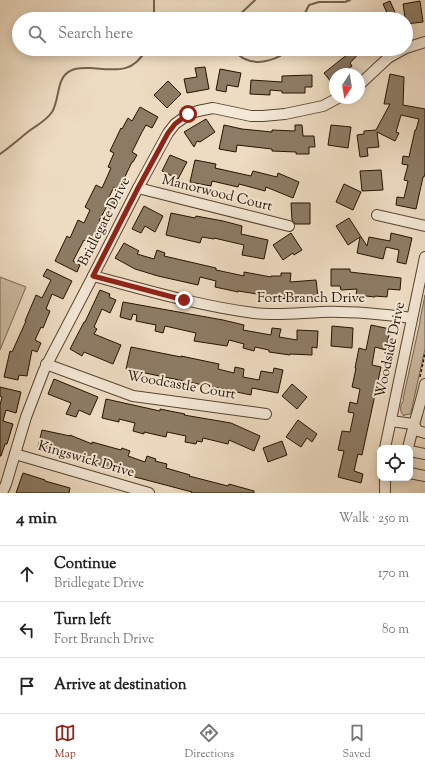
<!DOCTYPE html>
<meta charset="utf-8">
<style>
:root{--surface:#fff;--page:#f2f2f2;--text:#222;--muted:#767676;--line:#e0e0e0;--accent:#8f2418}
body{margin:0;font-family:"Sorts Mill Goudy",serif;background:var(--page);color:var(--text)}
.controls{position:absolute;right:12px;bottom:12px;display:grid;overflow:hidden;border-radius:8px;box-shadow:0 2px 10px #0003}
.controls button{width:36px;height:36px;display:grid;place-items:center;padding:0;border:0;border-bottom:1px solid var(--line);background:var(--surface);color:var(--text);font:20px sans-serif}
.compass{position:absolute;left:329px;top:68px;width:36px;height:36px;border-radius:50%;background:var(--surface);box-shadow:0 2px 10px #0003;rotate:192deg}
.stop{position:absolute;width:12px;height:12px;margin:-9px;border:3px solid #8f2418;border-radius:50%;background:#fff}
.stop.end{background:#8f2418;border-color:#fff;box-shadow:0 1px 4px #0008}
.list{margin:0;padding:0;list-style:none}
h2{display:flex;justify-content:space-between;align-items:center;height:52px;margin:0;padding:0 16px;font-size:17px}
h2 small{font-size:13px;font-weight:400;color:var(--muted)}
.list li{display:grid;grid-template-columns:26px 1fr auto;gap:12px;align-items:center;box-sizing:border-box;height:56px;padding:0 16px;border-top:1px solid var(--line)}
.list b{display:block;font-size:15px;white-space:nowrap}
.list p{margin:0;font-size:13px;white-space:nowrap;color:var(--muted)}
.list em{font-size:13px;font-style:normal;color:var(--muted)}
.icon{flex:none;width:22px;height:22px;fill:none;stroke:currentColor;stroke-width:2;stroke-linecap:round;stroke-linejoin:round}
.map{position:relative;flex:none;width:425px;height:493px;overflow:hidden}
.search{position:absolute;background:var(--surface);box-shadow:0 2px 10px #0003;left:12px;right:12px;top:12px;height:44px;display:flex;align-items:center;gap:10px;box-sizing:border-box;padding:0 14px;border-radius:22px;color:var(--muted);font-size:15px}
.sheet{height:220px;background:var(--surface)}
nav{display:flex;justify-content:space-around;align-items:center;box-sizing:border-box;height:56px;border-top:1px solid var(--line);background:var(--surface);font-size:11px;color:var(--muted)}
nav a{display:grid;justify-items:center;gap:2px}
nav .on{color:var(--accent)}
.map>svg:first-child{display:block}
</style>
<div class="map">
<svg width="425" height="493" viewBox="0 0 425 493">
<rect width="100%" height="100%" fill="#eedcc2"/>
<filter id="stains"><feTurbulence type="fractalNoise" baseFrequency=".005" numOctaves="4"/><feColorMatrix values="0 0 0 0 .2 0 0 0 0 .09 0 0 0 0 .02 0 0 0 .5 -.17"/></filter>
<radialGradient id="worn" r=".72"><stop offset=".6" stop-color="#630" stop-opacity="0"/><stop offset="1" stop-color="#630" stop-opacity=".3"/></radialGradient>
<g fill="#cbbaa1" stroke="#776650">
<path d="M0,277L26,287L0,350Z"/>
<path d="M425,295V349L411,412L410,414L404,415V416C399,412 400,404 404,400L403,399L420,322V320Z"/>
</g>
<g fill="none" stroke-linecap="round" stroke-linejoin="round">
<g stroke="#73634d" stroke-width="2">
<path d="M154,19V0"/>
<path d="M235,19L255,0"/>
<path d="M302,19L309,5L319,2H345L350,0"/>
<path d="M232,49C235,52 240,57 245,59C259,66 279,59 290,49"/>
<path d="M0,154C10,147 19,139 29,131C37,125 46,121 52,112C60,99 56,78 70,71C76,67 84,68 91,68C115,70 134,74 146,49"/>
</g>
</g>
<g fill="#8d7c65" stroke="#231300">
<path d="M390,1L398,19H390L383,4Z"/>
<path d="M420,1L423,22L406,24L403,4Z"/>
<path d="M343,49H363L350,63L352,66L342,74H335V80L332,83L324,73L348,54Z"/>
<path d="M205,67L209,89L187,93L184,79L197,77L195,68Z"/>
<path d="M220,69L241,73L238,87L227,85L226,92L216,90Z"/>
<path d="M390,74L404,77L403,105L425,109V173L424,177H423L416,209L396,205L397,197L404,198L408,181L404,180L408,165L402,164L403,156L409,157L415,130H416L419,119L401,115L396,132L399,133L395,141L377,132L379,147L367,148L368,156L360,157L357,135L364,134V131L376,130L390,104H384Z"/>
<path d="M312,75V87H305V93H282V91L270,90V95L250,94L251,80L282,82V76Z"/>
<path d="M168,81L181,94L167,108L154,95Z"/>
<path d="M140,107L158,117L152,128L146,125L142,132L132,152L137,155L133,162H132L119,189L114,187L109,197L116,201L111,209L107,206L99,221L102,223L92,243L84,240L73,261L80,265L77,272L55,261L67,236L70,238L78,220L84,223L90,210L85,207L96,185L102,188L111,168L108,167L114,153L110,151L121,128L122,129L128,118L132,121Z"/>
<path d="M206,119L215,132L200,142L197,141L194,147L184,132Z"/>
<path d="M224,125L242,129L272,132V130L295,131V125H302L303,136H314L315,147H309V154H296V152L272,151V149L237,145L236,152L219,149Z"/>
<path d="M331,125L351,127L348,148L328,145Z"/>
<path d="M170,155L187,162L178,179L162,171Z"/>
<path d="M195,160L216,164L215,168L251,176L253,171L277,177L278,173L299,182L293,198L266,187L265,191L239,184L238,187L212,181L211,186L190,182Z"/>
<path d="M381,170L383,190L362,191L360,171Z"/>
<path d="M344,184L361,192L353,210L336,202Z"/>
<path d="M291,203H310V224H295L292,220Z"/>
<path d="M144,206L163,216L155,232L145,226L141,233L132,229Z"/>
<path d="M171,213L195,218L196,216L223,221L242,226L241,234L268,240L264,259L242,255L244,245L214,238V239L202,237L200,243L166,235Z"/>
<path d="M349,218L367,246L369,237L390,241L391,233L412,238L406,264L397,262L399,250L386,247L383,259L357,253L360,237L348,245L336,226Z"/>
<path d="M291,233L302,250L294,255L293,253L283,260L273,245Z"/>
<path d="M124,243L139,251L137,254L154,259L157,250L165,253L164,256L216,268V270L244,276V272L271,277V276H281V273H291L290,282L316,280L318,297L297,299L270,298V296L238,291V292L215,287L216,281L200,277L198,285L158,276L135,269L115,258Z"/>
<path d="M47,269L72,281L63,299L52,294L46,309L50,311L43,328L41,327L35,340L41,343L37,352L32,350L27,376L19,375L18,380L4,377L10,351L12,352L26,321H25L36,295L42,298L51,280L43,276Z"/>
<path d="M331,269H350V272L401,278L400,290L388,289L387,297L375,296V297L356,295L357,289L341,290L340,286H331Z"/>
<path d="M100,290L110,294L109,297L116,300L110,313L102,309L94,327L97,329L94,334L121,345L113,364L84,352L82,356L70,349L84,322H85Z"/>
<path d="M123,302L223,320L244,325L243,330L271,335L272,328L281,329L279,337L297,340V330L318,331L317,348L312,347V355L290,354V355L269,352V350L255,347L254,351L243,348L244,344L229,340L227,346L194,341L196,333L165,326L163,333L155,331L156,325L136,321L137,315L133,314L131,320L120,317Z"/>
<path d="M371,325L390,329L386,350L375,347L372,365L381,367L362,455L358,454L354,471L363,474L361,483L338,477L344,451L338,450L342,431L350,432L354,413L348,412L350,402L357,404L360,389L352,387L356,368H355L359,348L366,350Z"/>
<path d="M332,326L353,328L352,348L331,346Z"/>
<path d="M131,347L181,357V356L219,364L218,369L234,373L235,367L244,369L243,377L259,380L261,371L273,373L274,368L283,370L278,393L252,388L251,395L126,369Z"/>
<path d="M54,379L98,397L90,415L79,410L76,417L66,414L71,403L48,394Z"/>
<path d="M292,384L307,397L297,409L282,396Z"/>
<path d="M0,387L21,392L16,413L6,410L3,421L13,424L7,444H5L1,456H0V405L2,397L0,396Z"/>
<path d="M106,399L160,411V409L185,414L184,415L231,423L260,436L254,451L229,440L228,444L203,438L202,442L197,441L196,444L185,442L186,436L167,432L166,437L144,432V434L133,431L135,423L119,419V422L102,418Z"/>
<path d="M298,420L317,434L312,442L307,438L301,447L286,437Z"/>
<path d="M42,430L70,436V435L92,444V442L121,450L122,448L130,451L128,456L145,462L147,456L156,459L155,461L167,464L166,468L190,475L189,476L228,486L229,484L254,491V493H191L192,492L135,477L107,467L77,461L62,454V452L38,447Z"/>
<path d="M282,441L287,455L268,462L263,448Z"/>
<path d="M23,473L45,480V481L70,488L69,493H16Z"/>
</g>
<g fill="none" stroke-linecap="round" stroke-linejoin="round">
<g stroke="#564530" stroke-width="12">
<g id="minor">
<path d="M406,48L425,42"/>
<path d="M359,85L388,58L404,49"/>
<path d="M138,188L289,226"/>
<path d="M377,215L425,226"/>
<path d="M93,276C146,290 199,306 254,313C276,316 298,313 321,312C352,311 381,314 412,318"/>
<path d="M46,364L133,396L266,414"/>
<path d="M391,421L413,424L418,431L425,433"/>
<path d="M385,448L425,257"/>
<path d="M408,448C413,426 420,406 425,384"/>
<path d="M410,451L425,454"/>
<path d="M15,454L149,493"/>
<path d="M410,473L425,476"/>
<path d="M385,478V493"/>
<path d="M2,493L6,484L26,417L44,370L93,276L138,188L168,133L175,124L189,114L198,111L213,108L251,116H263L285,114L323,106L338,98"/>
</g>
</g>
<path stroke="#231300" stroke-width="1.5" stroke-dasharray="3 2" stroke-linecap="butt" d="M420,377L425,353"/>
<use href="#minor" stroke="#f4e8d7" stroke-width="10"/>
</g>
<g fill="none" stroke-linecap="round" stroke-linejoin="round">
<path stroke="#8f2418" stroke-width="5" d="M184,300L93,276L138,188L168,133L175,124L188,114"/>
</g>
<g text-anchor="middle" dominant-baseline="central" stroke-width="4" stroke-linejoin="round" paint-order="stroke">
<g font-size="14" fill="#231300" stroke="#f4e8d7">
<text transform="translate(217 194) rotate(14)">Manorwood Court</text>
<text transform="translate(105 222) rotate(-63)">Bridlegate Drive</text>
<text x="311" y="299">Fort Branch Drive</text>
<text transform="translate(391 350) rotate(-78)">Woodside Drive</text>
<text transform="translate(181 386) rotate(10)">Woodcastle Court</text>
<text transform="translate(86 460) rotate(16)">Kingswick Drive</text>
</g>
</g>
<rect width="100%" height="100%" filter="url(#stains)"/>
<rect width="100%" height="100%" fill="url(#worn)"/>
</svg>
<div class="controls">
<button><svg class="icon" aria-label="locate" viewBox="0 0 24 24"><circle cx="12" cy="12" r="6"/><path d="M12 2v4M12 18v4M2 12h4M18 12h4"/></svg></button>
</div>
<svg class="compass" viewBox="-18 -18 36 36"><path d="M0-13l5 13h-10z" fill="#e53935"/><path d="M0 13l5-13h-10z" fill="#767676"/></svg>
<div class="stop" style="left:188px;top:114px"></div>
<div class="stop end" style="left:184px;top:300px"></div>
<div class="search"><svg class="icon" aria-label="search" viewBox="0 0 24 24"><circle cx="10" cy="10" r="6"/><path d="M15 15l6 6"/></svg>Search here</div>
</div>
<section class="sheet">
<h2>4 min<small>Walk · 250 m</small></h2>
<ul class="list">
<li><svg class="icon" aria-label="ahead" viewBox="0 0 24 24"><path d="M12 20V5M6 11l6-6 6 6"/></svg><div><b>Continue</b><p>Bridlegate Drive</p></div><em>170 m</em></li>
<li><svg class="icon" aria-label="left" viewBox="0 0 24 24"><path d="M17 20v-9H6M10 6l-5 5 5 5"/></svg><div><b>Turn left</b><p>Fort Branch Drive</p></div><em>80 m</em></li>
<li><svg class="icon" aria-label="arrive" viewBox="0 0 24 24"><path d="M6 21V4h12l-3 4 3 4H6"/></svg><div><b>Arrive at destination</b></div></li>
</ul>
</section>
<nav>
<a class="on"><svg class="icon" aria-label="map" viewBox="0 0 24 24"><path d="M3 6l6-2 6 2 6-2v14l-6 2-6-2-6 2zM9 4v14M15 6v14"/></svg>Map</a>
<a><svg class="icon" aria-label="directions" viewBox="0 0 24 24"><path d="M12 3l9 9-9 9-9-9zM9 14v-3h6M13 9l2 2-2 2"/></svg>Directions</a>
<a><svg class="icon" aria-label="saved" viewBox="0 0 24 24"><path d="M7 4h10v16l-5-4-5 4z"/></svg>Saved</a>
</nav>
